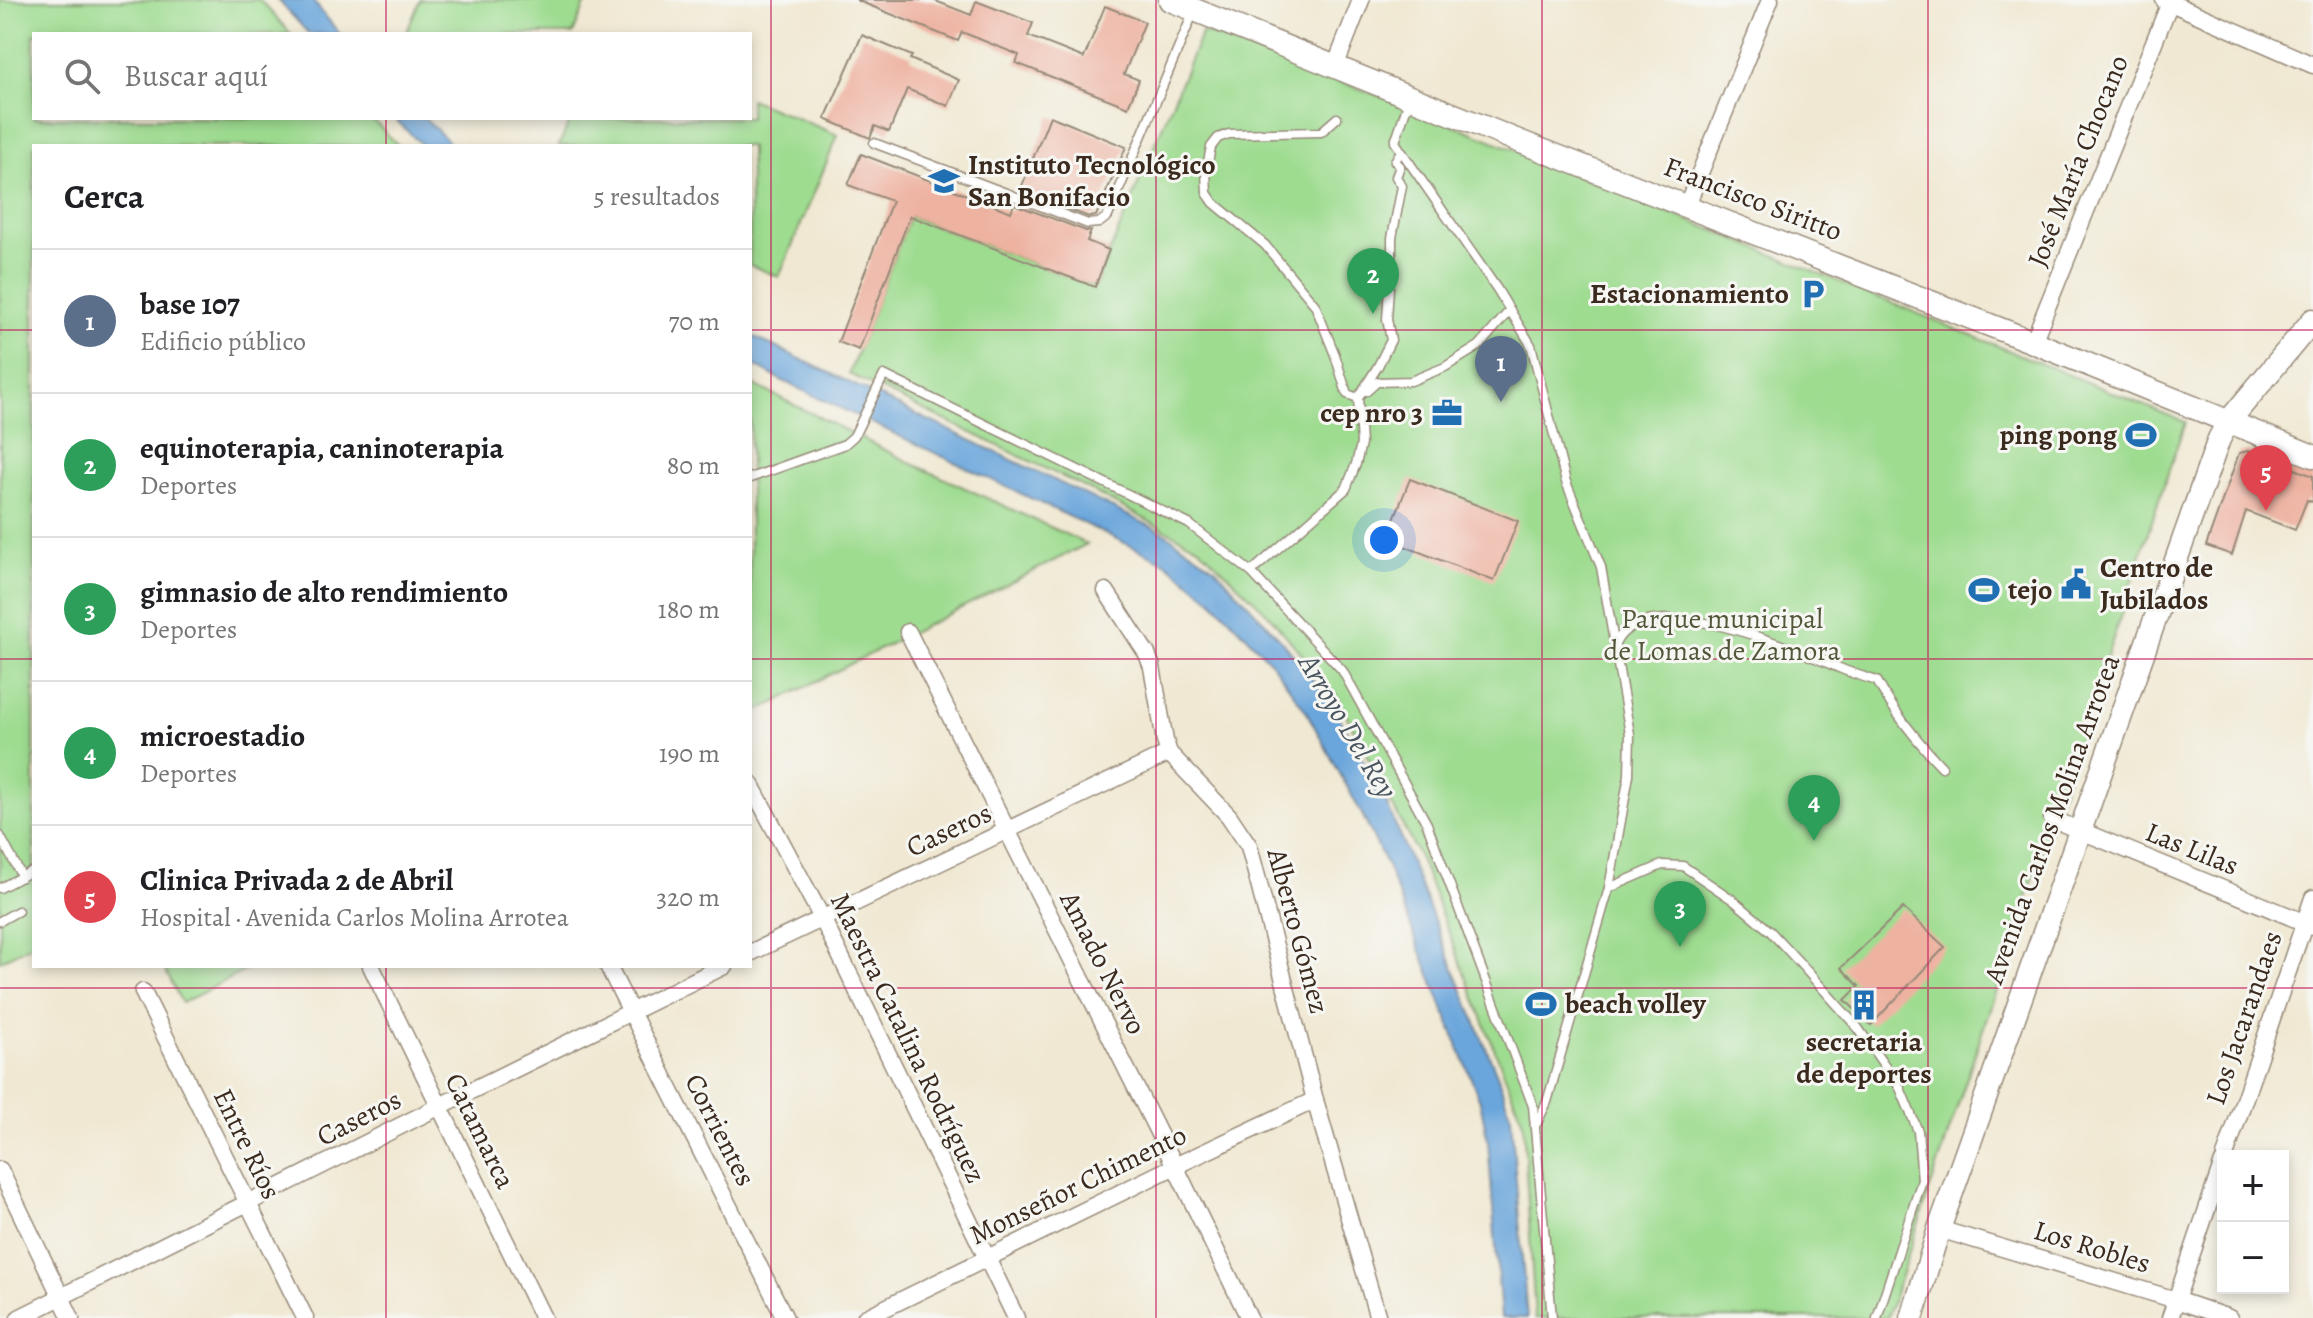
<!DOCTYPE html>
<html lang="es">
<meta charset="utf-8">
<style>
:root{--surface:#fff;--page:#f6f6f6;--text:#202124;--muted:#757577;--line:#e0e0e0;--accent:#0f766e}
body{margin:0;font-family:Alegreya,serif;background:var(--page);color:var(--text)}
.controls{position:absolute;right:24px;bottom:24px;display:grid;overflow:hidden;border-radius:0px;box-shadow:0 4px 12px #0003}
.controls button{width:72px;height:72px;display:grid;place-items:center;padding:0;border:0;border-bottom:2px solid var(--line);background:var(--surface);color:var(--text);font:40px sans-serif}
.you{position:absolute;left:1384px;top:540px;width:28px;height:28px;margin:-20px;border:6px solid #fff;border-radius:50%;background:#1a73e8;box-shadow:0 0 0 12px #1a73e833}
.badge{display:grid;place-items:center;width:52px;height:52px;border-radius:50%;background:var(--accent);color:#fff;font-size:26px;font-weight:700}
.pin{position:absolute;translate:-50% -66px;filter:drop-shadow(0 2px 4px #0008)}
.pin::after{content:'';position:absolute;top:42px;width:28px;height:24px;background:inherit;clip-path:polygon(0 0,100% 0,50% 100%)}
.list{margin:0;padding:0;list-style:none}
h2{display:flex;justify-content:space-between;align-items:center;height:104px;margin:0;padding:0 32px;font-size:34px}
h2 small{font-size:26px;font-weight:400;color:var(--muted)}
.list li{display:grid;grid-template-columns:52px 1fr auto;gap:24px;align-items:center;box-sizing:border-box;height:144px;padding:0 32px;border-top:2px solid var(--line)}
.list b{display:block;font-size:30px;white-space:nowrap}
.list p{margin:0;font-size:26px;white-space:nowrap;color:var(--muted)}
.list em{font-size:26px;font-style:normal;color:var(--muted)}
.icon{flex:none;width:44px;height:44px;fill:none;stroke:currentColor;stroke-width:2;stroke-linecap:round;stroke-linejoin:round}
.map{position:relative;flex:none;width:2313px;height:1318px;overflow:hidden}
.search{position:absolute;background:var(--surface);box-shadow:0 4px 12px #0003;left:32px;top:32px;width:720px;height:88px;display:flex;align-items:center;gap:20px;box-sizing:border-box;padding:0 28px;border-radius:0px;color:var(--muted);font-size:30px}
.panel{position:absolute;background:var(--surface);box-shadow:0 4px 12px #0003;left:32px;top:144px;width:720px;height:824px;border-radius:0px}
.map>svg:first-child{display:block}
</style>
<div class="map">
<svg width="2313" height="1318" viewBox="0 0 2313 1318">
<rect width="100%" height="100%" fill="#f6f6f2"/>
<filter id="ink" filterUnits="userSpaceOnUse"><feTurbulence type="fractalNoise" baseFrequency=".0125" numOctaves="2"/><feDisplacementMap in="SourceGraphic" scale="16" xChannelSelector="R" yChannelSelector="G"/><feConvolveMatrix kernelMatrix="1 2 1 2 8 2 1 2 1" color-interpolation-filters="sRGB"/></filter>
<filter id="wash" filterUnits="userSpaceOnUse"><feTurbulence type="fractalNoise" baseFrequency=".006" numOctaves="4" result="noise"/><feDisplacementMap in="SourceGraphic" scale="32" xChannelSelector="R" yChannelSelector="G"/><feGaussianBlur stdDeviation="1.8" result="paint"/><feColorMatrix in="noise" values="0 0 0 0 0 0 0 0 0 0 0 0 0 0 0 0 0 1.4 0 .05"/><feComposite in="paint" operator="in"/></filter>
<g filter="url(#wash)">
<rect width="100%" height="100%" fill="#f0e8d2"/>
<g fill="#9edc90" stroke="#6c8357" stroke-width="2">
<path d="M0,0H260L291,34H34V118H371L399,146H34V944L0,961Z"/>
<path d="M420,0H587L573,34H406Z"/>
<path d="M1202,32L1407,106L2185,422L1887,1318H1535L1523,1122L1420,859L1337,697L1269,615L1200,548L1088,489L849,374L910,216L1095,287Z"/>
<path d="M750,99L838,135L779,277L750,265V146H559L571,118H750Z"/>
<path d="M750,383L915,465L1087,544L750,715Z"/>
<path d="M163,966H254L182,1003Z"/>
</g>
<g fill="#6aa6db" stroke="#52687c" stroke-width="2">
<path d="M278,0H312L340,34H309Z"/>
<path d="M394,118H425L453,146H423Z"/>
<path d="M750,335L1163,532L1215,568L1282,641L1330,701L1386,802L1498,1077L1511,1117L1527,1318H1501L1488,1141L1480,1101L1387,866L1364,818L1306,711L1270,661L1212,600L1165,562L779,379L750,363Z"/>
</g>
<g id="blocks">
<g fill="#eeb2a1">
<path d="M856,0H933L971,15L976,1L1033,23L1028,36L1084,58L1105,6L1145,22L1124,74L1139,80L1128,107L1016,63L1019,55L962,32L958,41Z"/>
<path d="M862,35L912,56L910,59L959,80L948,106L907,89L889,132L875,126L870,138L825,119Z"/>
<path d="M1050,116L1126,147L1096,216L1089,217L1020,191Z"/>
<path d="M861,154L1011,212L1014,204L1086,231H1091L1087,241L1109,250L1095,287L910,216L859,350L838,342L892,201L848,185Z"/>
<path d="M2248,451L2313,476V502L2307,500L2295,530L2246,511L2232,555L2206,546L2239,453Z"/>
<path d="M1410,479L1518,521L1494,581L1386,539Z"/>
<path d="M1903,908L1945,947L1871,1025L1845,1000L1859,986L1841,968Z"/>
</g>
</g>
</g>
<g filter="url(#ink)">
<use href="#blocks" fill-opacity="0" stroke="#968978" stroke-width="2"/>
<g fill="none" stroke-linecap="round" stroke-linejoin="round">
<g stroke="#968978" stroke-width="11">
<g id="lane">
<path d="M1409,100L1395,142L1497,289L1531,345L1566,482L1601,567L1630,734L1629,775L1609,888"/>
<path d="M1337,118L1321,132L1229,134L1218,138L1211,147L1206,172L1207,193L1214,203L1265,245L1315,305L1335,355L1347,394L1358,398"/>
<path d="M874,143L1088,224L1099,223L1108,216L1194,11"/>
<path d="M1367,391L1377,382L1411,381L1445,367L1479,346L1510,310"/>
<path d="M750,478L845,444L854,436L884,375L1189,524L1251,572L1342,670L1427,824L1533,1106L1552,1318"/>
<path d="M1251,572L1346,489L1356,464L1361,444L1358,398L1378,366L1391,340L1387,319L1389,287L1386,267L1392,254V238L1402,186L1396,177L1400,166L1395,161L1401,151"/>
<path d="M1615,644C1644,584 1792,648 1837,667C1850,673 1864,677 1877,681C1895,714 1916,740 1942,767"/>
<path d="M0,836L22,877"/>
<path d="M0,888L34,870"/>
<path d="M0,921L18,911"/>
<path d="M1537,1123L1547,1102L1609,888L1662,865L1683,866L1733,900L1770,931L1797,960L1858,1028L1900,1088L1918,1131L1922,1180L1877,1318"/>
</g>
</g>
<g stroke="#968978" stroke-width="19">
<g id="street">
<path d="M2164,0L2313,65"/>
<path d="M1335,67L1361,0"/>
<path d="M1687,205L1770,0"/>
<path d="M2033,342L2171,0"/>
<path d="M1106,591L1147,654L1152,667L1165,741L1169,753L1229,816L1249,846L1315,1100L1378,1318"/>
<path d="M908,632L1175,1166L1249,1318"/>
<path d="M750,783L822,918L1016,1318"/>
<path d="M2052,819L2313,926"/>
<path d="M750,953L1169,753"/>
<path d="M371,966L543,1318"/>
<path d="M608,966L785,1318"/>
<path d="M143,992L305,1318"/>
<path d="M2225,1156L2313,898"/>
<path d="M0,1170L71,1318"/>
<path d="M1939,1229L2176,1300L2229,1318"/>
<path d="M19,1318L440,1106L724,966"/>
<path d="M865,1318L1175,1166L1315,1100"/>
<path d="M2170,1318L2223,1162"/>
</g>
</g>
<g stroke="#968978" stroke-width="25">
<g id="secondary">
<path d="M1170,0L1516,140L2033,342L2313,456"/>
<path d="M1912,1318L1939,1229L2219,439L2228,422L2313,320"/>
</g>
</g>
<use href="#lane" stroke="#fff" stroke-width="8"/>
<use href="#street" stroke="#fff" stroke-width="16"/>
<use href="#secondary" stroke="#fff" stroke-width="22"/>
</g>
</g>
<path fill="none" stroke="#c2185b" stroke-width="2" stroke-opacity="0.55" d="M386,0V34M771,0V1318M1156,0V1318M1542,0V1318M1928,0V1318M386,118V146M0,330H34M750,330H2313M0,659H34M750,659H2313M386,966V1318M0,988H2313"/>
<defs>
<g id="school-bare" transform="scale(2.4)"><path d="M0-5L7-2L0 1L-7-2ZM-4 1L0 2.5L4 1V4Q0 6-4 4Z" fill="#1f6fb2" stroke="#f6f6f2" stroke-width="2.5" paint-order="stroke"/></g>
<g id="parking-bare" transform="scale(2.4)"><path d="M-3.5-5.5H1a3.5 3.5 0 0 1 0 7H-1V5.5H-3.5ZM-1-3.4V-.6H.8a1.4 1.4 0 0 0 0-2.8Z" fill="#1f6fb2" stroke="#f6f6f2" stroke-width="2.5" paint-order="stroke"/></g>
<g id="office-bare" transform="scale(2.4)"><path d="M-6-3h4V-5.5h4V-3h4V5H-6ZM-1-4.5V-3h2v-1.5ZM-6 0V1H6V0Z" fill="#1f6fb2" stroke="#f6f6f2" stroke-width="2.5" paint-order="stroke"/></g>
<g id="stadium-bare" transform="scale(2.4)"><path d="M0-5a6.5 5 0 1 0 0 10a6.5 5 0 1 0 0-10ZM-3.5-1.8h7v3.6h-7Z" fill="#1f6fb2" stroke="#f6f6f2" stroke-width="2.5" paint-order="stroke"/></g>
<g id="civic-bare" transform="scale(2.4)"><path d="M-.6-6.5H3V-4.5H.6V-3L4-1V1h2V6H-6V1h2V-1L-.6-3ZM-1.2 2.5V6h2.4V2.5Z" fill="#1f6fb2" stroke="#f6f6f2" stroke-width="2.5" paint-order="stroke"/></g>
<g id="building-bare" transform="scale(2.4)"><path d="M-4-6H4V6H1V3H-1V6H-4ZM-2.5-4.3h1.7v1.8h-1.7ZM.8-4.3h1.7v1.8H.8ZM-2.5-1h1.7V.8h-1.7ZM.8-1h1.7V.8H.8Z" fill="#1f6fb2" stroke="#f6f6f2" stroke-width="2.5" paint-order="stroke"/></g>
</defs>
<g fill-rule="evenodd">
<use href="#school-bare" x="944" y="181"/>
<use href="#parking-bare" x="1813" y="294"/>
<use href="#office-bare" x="1447" y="413"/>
<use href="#stadium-bare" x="2141" y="435"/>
<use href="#civic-bare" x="2076" y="584"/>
<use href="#stadium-bare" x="1984" y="590"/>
<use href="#stadium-bare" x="1541" y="1004"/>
<use href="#building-bare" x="1864" y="1005"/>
</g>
<g text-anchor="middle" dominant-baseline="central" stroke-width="6" stroke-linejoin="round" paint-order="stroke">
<g font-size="28" fill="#3b2a1e" stroke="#f6f6f2">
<text transform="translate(2078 161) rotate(-68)">José María Chocano</text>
<text transform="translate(1753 199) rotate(21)">Francisco Siritto</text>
<text transform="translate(2052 819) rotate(-70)">Avenida Carlos Molina Arrotea</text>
<text transform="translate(949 830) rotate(-25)">Caseros</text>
<text transform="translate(2192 849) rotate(22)">Las Lilas</text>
<text transform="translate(1298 931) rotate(75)">Alberto Gómez</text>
<text transform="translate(1103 963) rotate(63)">Amado Nervo</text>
<text transform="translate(2244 1018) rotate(-71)">Los Jacarandaes</text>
<text transform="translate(908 1038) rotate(64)">Maestra Catalina Rodríguez</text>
<text transform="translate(359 1118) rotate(-27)">Caseros</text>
<text transform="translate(720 1130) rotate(63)">Corrientes</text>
<text transform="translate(480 1131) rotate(64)">Catamarca</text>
<text transform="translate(247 1144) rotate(64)">Entre Ríos</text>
<text transform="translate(1078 1185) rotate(-26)">Monseñor Chimento</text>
<text transform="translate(2092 1247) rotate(17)">Los Robles</text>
</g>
<g font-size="28" font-weight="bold" fill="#3b2a1e" stroke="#f6f6f2" text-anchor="start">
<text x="968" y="165">Instituto Tecnológico<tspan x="968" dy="32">San Bonifacio</tspan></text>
<text x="1789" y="294" text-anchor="end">Estacionamiento</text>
<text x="1423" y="413" text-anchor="end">cep nro 3</text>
<text x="2117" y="435" text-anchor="end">ping pong</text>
<text x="2100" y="568">Centro de<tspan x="2100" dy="32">Jubilados</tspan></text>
<text x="2008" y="590">tejo</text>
<text x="1565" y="1004">beach volley</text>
<text x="1864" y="1042" text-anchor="middle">secretaria<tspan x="1864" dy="32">de deportes</tspan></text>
</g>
<g font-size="28" fill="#54563a" stroke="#f6f6f2">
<text x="1722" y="619">Parque municipal<tspan x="1722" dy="32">de Lomas de Zamora</tspan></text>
</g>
<g font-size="30" font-style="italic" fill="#4b5560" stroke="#f6f6f2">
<text transform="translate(1348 726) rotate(59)">Arroyo Del Rey</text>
</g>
</g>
</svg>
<div class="controls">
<button>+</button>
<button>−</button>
</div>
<div class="you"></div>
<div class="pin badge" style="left:1501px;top:402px;background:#5c6f8a">1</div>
<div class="pin badge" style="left:1373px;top:314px;background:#2e9e5b">2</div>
<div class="pin badge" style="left:1680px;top:947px;background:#2e9e5b">3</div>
<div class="pin badge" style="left:1814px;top:841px;background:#2e9e5b">4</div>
<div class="pin badge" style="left:2266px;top:511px;background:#e0444e">5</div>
<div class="search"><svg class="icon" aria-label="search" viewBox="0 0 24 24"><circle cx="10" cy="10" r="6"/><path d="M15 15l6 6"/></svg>Buscar aquí</div>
<section class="panel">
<h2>Cerca<small>5 resultados</small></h2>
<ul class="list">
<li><span class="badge" style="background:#5c6f8a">1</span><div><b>base 107</b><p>Edificio público</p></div><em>70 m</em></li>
<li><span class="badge" style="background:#2e9e5b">2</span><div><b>equinoterapia, caninoterapia</b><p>Deportes</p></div><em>80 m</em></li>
<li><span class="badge" style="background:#2e9e5b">3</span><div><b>gimnasio de alto rendimiento</b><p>Deportes</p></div><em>180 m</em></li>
<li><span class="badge" style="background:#2e9e5b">4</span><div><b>microestadio</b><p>Deportes</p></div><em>190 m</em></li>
<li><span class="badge" style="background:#e0444e">5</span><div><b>Clinica Privada 2 de Abril</b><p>Hospital · Avenida Carlos Molina Arrotea</p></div><em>320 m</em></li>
</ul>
</section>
</div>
